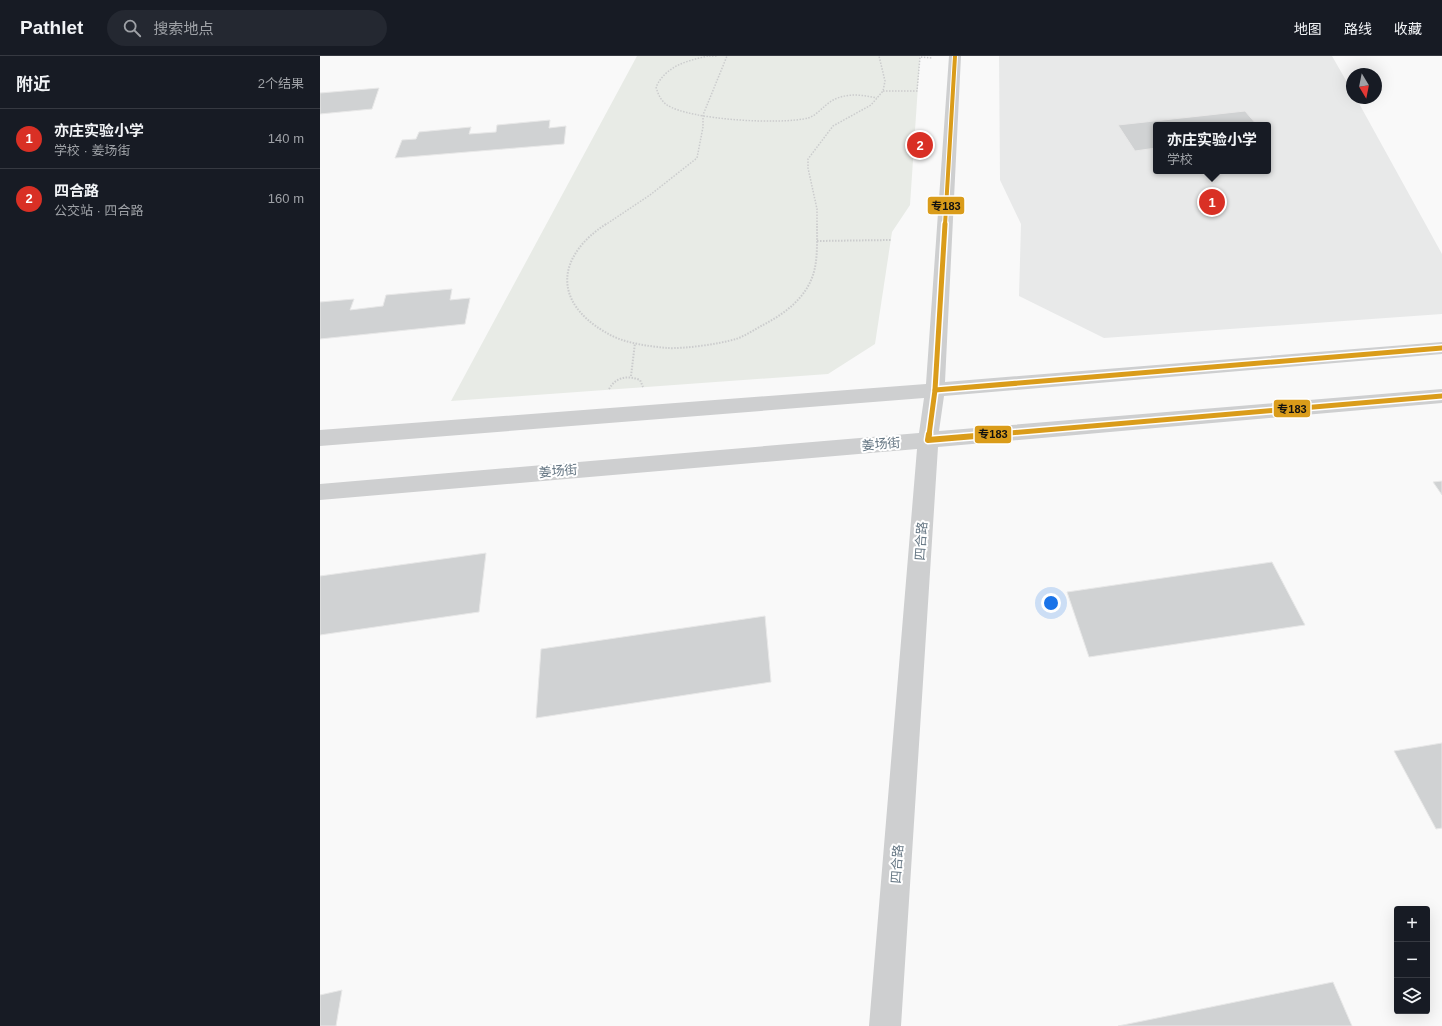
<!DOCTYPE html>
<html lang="zh">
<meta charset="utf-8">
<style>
:root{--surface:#171b24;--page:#242831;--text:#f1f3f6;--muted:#9ea1a6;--line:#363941;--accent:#d93025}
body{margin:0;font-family:Helvetica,"Noto Sans SC",sans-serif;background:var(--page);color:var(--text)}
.controls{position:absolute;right:12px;bottom:12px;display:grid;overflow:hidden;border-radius:4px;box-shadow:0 4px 16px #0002}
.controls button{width:36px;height:36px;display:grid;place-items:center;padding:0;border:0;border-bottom:1px solid var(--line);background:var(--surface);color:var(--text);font:20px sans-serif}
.compass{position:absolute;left:1026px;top:12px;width:36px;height:36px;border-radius:50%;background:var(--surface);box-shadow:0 4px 16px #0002;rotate:170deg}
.you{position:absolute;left:731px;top:547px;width:14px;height:14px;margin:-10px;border:3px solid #fff;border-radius:50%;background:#1a73e8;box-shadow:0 0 0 6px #1a73e833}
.badge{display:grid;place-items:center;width:26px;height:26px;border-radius:50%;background:var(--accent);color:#fff;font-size:13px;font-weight:700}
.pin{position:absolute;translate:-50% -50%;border:2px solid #fff;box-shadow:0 1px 4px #0006}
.popup{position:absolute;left:833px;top:66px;width:118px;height:52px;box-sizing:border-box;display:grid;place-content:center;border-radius:4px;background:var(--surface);filter:drop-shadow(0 1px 3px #0005);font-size:13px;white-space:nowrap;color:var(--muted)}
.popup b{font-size:15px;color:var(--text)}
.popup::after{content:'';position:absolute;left:50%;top:100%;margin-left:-8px;border:8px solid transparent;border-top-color:var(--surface)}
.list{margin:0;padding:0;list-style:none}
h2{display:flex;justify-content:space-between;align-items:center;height:52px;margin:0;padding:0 16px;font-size:17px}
h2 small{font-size:13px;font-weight:400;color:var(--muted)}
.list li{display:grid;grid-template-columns:26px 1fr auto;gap:12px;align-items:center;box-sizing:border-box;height:60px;padding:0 16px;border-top:1px solid var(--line)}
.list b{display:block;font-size:15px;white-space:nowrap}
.list p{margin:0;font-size:13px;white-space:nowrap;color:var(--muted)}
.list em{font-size:13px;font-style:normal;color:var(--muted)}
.icon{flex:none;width:22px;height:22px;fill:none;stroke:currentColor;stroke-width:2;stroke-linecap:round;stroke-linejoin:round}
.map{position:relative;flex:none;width:1122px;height:970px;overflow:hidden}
header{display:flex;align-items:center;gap:24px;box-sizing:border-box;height:56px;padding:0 20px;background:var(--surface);border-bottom:1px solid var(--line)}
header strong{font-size:19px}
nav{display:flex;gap:22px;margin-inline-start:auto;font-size:14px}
.search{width:280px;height:36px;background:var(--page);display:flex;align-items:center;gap:10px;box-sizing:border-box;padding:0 14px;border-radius:22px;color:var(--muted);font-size:15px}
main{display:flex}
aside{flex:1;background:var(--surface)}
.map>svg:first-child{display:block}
</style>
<header>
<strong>Pathlet</strong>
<div class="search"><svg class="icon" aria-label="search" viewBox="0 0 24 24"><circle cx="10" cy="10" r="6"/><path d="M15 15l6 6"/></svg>搜索地点</div>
<nav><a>地图</a><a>路线</a><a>收藏</a></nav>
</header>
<main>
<aside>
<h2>附近<small>2个结果</small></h2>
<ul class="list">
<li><span class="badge">1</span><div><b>亦庄实验小学</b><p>学校 · 姜场街</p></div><em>140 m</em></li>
<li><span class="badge">2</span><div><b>四合路</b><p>公交站 · 四合路</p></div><em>160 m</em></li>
</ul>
</aside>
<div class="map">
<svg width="1122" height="970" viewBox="0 0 1122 970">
<rect width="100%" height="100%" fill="#f9f9f9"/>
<path fill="#e8e9e9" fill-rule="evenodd" d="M679,0H1012L1032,35V42H1036L1122,198V258L784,282L699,240L701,168L680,124ZM836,69H948V115H836Z"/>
<path fill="#e8ebe6" d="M317,0H600L590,149L572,176L555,288L508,318L131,345Z"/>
<g fill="#d0d2d3" stroke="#e8e8e8">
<path d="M59,32L52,53L0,58V37Z"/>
<path d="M925,55L937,69H836V92L815,95L798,69Z"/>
<path d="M230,64L229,72L246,70L244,88L75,102L82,84L96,83L99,76L151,71L149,78L176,76L177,69Z"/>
<path d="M132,233L130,244L150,242L145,268L0,283V246L34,243L30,254L63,250L66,239Z"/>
<path d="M1122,425V439L1113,426Z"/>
<path d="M166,497L159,556L0,579V520Z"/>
<path d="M952,506L985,569L769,601L747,536Z"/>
<path d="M445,560L451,626L216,662L221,593Z"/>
<path d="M1122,687V772L1116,773L1074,695Z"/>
<path d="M1013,926L1032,970H798Z"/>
<path d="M22,934L16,970H0V939Z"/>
</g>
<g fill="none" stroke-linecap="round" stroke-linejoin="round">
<g stroke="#cbcccd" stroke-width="1.5" stroke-dasharray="1.5 1.5" stroke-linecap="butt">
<path d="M388,0C366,5 346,10 336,31C338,38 341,45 347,49C370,64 461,69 488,62C495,60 500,54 505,50C520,36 539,38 557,42"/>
<path d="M389,0H398"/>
<path d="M563,35H597L600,1L612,2"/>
<path d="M285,169L330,139L377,102L383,71V59L407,0"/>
<path d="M497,169V153L488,112V103L513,70L551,49L563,35L565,25L559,0"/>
</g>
<g stroke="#cbcccd" stroke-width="2" stroke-dasharray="1.5 1.5" stroke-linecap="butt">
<path d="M286,168C237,200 232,245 285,276C302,287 327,290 347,292C364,293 399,288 416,283C425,280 434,274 443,269C464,258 485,243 493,219C498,204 497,184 497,168"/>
<path d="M497,185L571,184"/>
<path d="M311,320L315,287"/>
<path d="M289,333C296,321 307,319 320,324L323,331"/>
</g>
<path fill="#cecfd0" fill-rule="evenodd" d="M629,0H641L625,326L1122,286V298L624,340L619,375L1122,333V347L618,391L581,970H549L597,393L0,444V428L599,377L604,342L0,390V374L606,328Z"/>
<g stroke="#fff" stroke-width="6">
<path id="bus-1-far2" d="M625,169L635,0"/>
</g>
<g stroke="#fff" stroke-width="8">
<g id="bus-1-far1">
<path d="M615,334L1122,292"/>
<path d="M609,379L615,334L625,168"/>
<path d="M667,379L1122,340"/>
</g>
</g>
<g stroke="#fff" stroke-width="9">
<path id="bus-1" d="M609,378L608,384L679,378"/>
</g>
<use href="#bus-1-far2" stroke="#da9c1a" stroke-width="4"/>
<use href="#bus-1-far1" stroke="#da9c1a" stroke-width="5"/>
<use href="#bus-1" stroke="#da9c1a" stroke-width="6"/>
</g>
<g text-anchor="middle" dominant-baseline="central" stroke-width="4" stroke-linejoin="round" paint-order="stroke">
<g font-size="13" fill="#657683" stroke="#fff">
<text transform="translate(561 388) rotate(-5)">姜场街</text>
<text transform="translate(238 415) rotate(-5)">姜场街</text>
<text transform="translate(601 485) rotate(-86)">四合路</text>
<text transform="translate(577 808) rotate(-86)">四合路</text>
</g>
</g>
<g stroke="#fff" stroke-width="1.5">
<rect x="607" y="140" width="38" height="19" rx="4" fill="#da9c1a"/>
<rect x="953" y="343" width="38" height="19" rx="4" fill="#da9c1a"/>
<rect x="654" y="369" width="38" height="19" rx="4" fill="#da9c1a"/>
</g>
<g font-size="11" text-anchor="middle" font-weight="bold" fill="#111">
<text x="626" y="154">专183</text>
<text x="972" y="357">专183</text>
<text x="673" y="382">专183</text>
</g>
</svg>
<div class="controls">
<button>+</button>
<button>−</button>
<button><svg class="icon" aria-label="layers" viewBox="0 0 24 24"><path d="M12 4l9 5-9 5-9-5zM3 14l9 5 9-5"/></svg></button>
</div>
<svg class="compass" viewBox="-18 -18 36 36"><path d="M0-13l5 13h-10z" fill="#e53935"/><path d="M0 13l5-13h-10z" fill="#9ea1a6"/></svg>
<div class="you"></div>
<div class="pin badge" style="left:892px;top:146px">1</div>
<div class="popup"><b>亦庄实验小学</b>学校</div>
<div class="pin badge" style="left:600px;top:89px">2</div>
</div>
</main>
